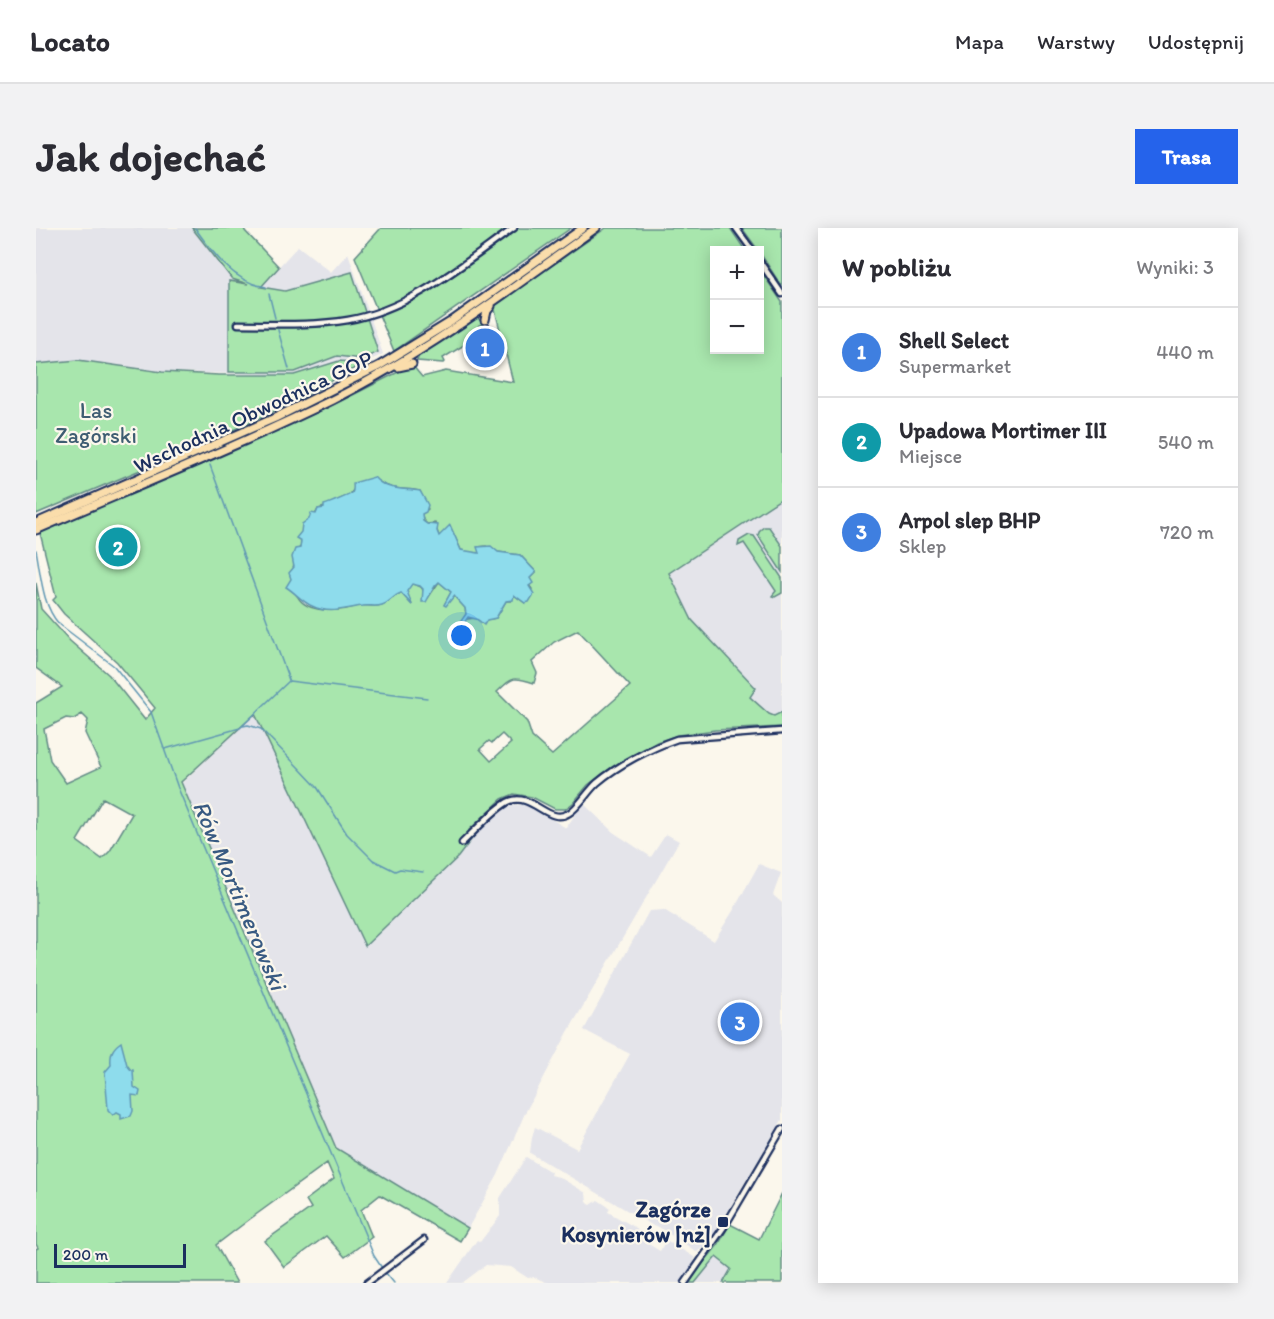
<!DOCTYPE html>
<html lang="pl">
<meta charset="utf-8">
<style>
:root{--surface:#fff;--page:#f2f2f3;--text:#2b2b33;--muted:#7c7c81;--line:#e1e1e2;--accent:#2563eb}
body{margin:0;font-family:Itim,sans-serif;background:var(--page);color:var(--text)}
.controls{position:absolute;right:18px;top:18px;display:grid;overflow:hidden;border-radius:0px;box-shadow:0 3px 15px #0003}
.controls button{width:54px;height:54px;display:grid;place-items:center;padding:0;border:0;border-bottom:2px solid var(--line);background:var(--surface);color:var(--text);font:30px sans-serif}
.scale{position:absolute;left:18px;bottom:15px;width:132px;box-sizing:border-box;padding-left:6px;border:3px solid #1b2f5e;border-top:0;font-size:16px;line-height:21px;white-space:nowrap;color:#1b2f5e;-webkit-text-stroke:4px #fbf7ec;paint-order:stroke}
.you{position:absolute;left:426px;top:408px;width:21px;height:21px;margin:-15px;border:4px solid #fff;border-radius:50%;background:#1a73e8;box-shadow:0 0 0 9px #1a73e833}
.badge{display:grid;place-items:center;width:39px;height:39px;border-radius:50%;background:var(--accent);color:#fff;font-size:20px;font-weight:700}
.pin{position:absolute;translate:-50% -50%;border:3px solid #fff;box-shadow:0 2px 6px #0006}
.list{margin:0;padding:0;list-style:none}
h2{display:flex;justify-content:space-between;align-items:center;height:78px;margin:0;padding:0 24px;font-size:26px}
h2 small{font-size:20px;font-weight:400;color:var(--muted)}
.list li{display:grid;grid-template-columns:39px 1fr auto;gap:18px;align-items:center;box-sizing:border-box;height:90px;padding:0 24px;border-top:2px solid var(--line)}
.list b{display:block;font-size:22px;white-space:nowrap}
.list p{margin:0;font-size:20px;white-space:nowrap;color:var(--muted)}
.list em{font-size:20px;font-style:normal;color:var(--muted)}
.map{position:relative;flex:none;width:746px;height:1055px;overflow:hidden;border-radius:0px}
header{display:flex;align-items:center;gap:36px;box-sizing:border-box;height:84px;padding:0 30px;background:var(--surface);border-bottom:2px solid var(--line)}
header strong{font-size:28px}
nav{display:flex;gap:33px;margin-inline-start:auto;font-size:21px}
.intro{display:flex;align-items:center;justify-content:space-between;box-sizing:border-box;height:144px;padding:0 36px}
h1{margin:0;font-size:42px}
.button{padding:15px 27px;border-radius:0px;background:var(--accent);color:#fff;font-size:21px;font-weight:700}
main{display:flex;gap:36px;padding:0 36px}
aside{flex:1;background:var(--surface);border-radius:0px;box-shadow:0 3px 15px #0003}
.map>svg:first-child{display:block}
</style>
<header>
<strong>Locato</strong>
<nav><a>Mapa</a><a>Warstwy</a><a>Udostępnij</a></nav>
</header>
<div class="intro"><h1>Jak dojechać</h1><a class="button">Trasa</a></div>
<main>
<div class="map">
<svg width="746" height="1055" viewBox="0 0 746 1055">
<rect width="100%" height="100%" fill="#fbf7ec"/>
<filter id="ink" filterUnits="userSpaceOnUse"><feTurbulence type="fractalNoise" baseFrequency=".0167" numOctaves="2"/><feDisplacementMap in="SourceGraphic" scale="12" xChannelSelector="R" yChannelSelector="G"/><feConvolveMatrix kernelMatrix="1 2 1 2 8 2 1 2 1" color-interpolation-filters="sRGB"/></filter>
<g filter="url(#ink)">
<g fill="#e4e4ea">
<path d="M0,0H156L196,51L224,59L262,18L295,44L312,25L347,126L328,135L303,133L258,147L126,144L42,132L0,136Z"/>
<path d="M746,270V484L738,488L732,486L713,469L701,439L656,392L633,345Z"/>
<path d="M219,486L271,597L385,663L422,629L438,608L457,589L472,578L491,576L530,600L547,575L577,604L615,629L630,606L643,613L532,804L489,885L462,947L432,1000L300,920L146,555Z"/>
<path d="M723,636L745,645L737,667L746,675V892L673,1014L661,1024L626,1001L621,998L619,999L494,925L496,909L499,899L541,921L594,826L548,802L613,683L628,682L678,713L697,683Z"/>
<path d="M490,929L515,944L514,947L523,949L550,965L551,974L553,976L555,977L562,972L574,980L572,984L602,1001L599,1008L624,1023L630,1012L658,1029L659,1037L644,1055H512L498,1049L492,1050L475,1039L450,1037L426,1055H411L441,1012L444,1014L464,988V970Z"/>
<path d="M680,1028L695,1041L687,1055H659Z"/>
</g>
<g fill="#a8e6ad" stroke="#628a86" stroke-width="1.5" fill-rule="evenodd">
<path d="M156,0H208L209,3L243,39L225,59L249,63L316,44L342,124L326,131L301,128L259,144H193V53L212,56L196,51Z"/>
<path d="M345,0H535L358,123L319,29Z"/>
<path d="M570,0H694L709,22H678V122H724V42L746,74V270L633,345L656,392L720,460L714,469L733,486L738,488L746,484V499L679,502L642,507L621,514L566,546L552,557L537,575L529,581H519L496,569L478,566L466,571L433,602L438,608L422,629L329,718L219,486L145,554L300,920L432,1000L424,1013L344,967L325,982L336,1009L309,1029L290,1008L248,1039L229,1013L275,980L270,972L298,951L291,935L214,991L180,1017L201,1055H0V1021L2,1020L0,1016V475L26,459L0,440V355L5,381L34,413L73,447L109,492L119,480L81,434L28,386L17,372L20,369L4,305L293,179L376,137L386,149L410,143L477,154L458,78ZM342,253C355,263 369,260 384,263L392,281L386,286L387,292L391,296L399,295L403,309L414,298L425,322L438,326L444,325L442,319L450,318L462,324L484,327L500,344L494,350L493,357L496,361L489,375L478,367L475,373H470L460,390C447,393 437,387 426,393L430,386L429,380L418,368L408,377L415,364L403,354L392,370L388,367C387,358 384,358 376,356C367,362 373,368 376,377L365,365C357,368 353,375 345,377C339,380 329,376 322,378C307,383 276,386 264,372C261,368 260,365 255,362L259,325L266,317C260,297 277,295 282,281C293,279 301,270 313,268L317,262ZM542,402L594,458L516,527L496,509L491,494L461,464C477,449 477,448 498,455L501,445L496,434L518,414ZM46,486L52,492L49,505L65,539L30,555L14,532L8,501L30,490L38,491ZM466,506L475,515L455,533L444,521L453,513L456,515ZM67,570L96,586L74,623L66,631L41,613Z"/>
<path d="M706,0H746V59L724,25V22H722Z"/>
<path d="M440,90L443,91L447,97H443V103L447,104H443V108L434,113L436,117L431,120L428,117L407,130L409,134L407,135L381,133L383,127Z"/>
<path d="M42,132L126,144L183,147H258L303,133L328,135L256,175L173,213L0,286V136Z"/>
<path d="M728,299H733L746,318V344L722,307L724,302Z"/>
<path d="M713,307L718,308L746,350V365L739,369L736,368L740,363L708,315L702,318L703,313Z"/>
<path d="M746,965V1055H687L695,1041L680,1029L659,1055H651L682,1017L694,996L723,1011Z"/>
</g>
<g fill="#8edcec" stroke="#6097b3" stroke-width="1.5">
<path d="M338,249C350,263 367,260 384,263L392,277L390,284L386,286L387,293L391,296L402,297L401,303L403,308L414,297L425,322L443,325L441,319L455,318L462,324L484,327L500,344L494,350L497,355L493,358L498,366L493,374L489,375L478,367L477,372L470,373L460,390L451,392L448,397C440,390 443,392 432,389L428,395L425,393L430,386L429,380L418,368L410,378L408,377L415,364L403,354L399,358L390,374H386L387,361L384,358L376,356L371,363L376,377L365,365C357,368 353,375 346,377C340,379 333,377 327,378C309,380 294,387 276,378C265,373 260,365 250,359L255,351L253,345L258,339L256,329L259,321L264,320L265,313L260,310L265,304L266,296L273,291L275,285L280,286L282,281L288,280V277C291,276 315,267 316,265C318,262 317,258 317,255Z"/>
<path d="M85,814L91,837L95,842H97L98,859L104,863L103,868L96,867L97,883L95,888L85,891V886L81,884L77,887L72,882L69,844L75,837C74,826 76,820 85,814Z"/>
</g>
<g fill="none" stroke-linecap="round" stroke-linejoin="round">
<g stroke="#6097b3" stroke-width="1.5">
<path d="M159,0C176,24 198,55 230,59"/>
<path d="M233,66L239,90"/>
<path d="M242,102L253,141"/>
<path d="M174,237L253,452"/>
<path d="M0,322C5,347 6,377 23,396L78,438L115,484L142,560L338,1028L346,1040"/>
<path d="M207,498L212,497L225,501L264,541L281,559L311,606L337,632L359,643L364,641L387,644"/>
<path d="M129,521L204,500L253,453L391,470"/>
<path d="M349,1044L358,1055"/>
</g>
<g stroke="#1b2f5e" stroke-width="9">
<g id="minor">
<path d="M700,0L716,22"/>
<path d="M724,34L746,66"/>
<path d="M202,96C238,96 276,98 312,92C375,81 427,36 478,0"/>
<path d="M426,615C437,605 461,578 474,573C496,564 513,598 533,585C542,580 552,563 561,555C582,537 615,520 641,511L746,503"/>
<path d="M331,1055L388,1012"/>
<path d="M649,1055L690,996L746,901"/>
</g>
</g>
<g stroke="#1b2f5e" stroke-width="11">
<g id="highway">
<path d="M449,92L451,83L455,78"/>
<path d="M362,139L376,136"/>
<path d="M0,295L239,190L343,138L416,93L547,0"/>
<path d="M0,302C99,259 200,219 296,172C390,125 475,61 560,0"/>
</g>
</g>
<use href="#minor" stroke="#fbf7ec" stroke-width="4.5"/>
<use href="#highway" stroke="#faddab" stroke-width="7"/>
</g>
</g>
<rect fill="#1b2f5e" stroke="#fbf7ec" stroke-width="2" x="681" y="988" width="12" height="12" rx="3"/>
<g text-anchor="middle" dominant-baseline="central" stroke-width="4.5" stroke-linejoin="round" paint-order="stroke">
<g font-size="22" fill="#3e5d72" stroke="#fbf7ec">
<text x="60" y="182">Las<tspan x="60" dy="25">Zagórski</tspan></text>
</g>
<g font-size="22" fill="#1b2f5e" stroke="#fbf7ec">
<text transform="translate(217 184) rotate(-25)">Wschodnia Obwodnica GOP</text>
</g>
<g font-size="22" font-weight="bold" fill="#1b2f5e" stroke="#fbf7ec" text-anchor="end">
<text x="675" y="981">Zagórze<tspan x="675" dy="25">Kosynierów [nż]</tspan></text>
</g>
<g font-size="24" font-style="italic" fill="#385a82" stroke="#fbf7ec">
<text transform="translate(204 667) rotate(67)">Rów Mortimerowski</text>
</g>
</g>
</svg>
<div class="controls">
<button>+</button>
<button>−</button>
</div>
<div class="scale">200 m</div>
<div class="you"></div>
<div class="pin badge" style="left:449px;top:120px;background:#3f7fe0">1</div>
<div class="pin badge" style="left:82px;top:319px;background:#0f9aa8">2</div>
<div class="pin badge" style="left:704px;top:794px;background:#3f7fe0">3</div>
</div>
<aside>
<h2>W pobliżu<small>Wyniki: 3</small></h2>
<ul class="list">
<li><span class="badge" style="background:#3f7fe0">1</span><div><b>Shell Select</b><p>Supermarket</p></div><em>440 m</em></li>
<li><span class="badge" style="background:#0f9aa8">2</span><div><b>Upadowa Mortimer III</b><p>Miejsce</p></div><em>540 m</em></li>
<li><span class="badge" style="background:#3f7fe0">3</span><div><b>Arpol slep BHP</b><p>Sklep</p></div><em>720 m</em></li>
</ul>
</aside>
</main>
